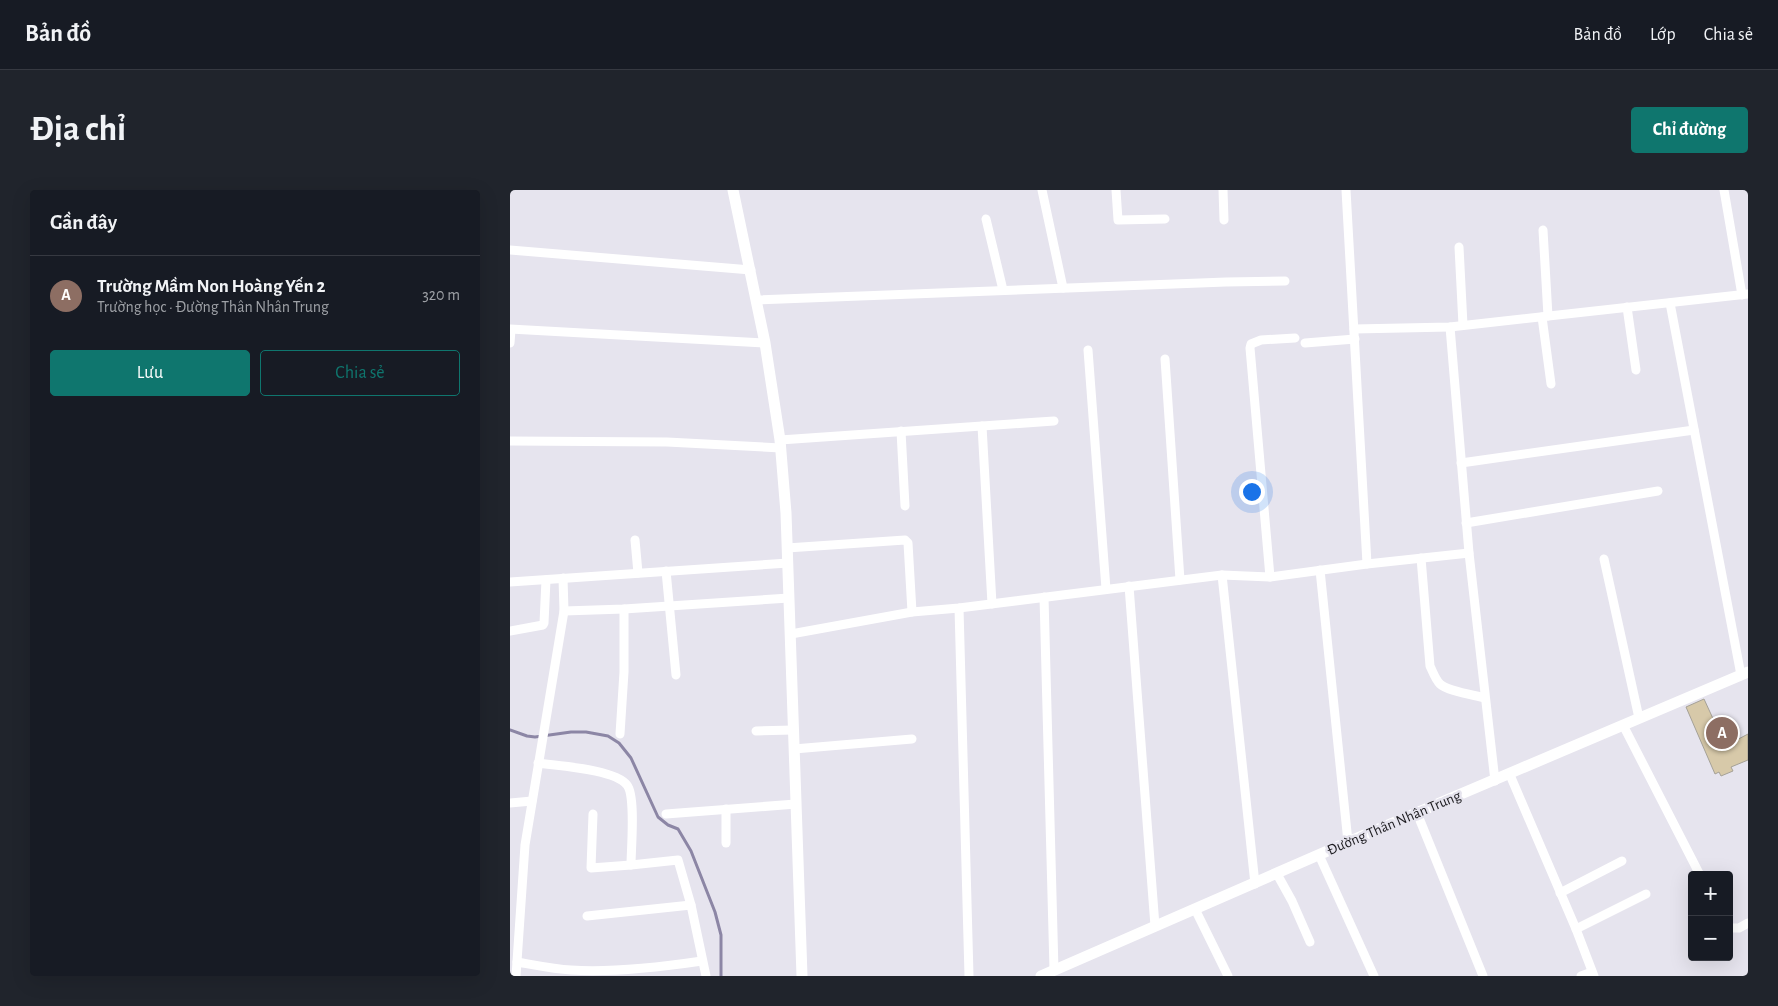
<!DOCTYPE html>
<html lang="vi">
<meta charset="utf-8">
<style>
:root{--surface:#171b24;--page:#20242c;--text:#f1f3f6;--muted:#9ea1a6;--line:#363941;--accent:#0f766e}
body{margin:0;font-family:"Alegreya Sans",sans-serif;background:var(--page);color:var(--text)}
.controls{position:absolute;right:15px;bottom:15px;display:grid;overflow:hidden;border-radius:5px;box-shadow:0 5px 20px #0002}
.controls button{width:45px;height:45px;display:grid;place-items:center;padding:0;border:0;border-bottom:1px solid var(--line);background:var(--surface);color:var(--text);font:25px sans-serif}
.you{position:absolute;left:741px;top:301px;width:18px;height:18px;margin:-12px;border:4px solid #fff;border-radius:50%;background:#1a73e8;box-shadow:0 0 0 8px #1a73e833}
.badge{display:grid;place-items:center;width:32px;height:32px;border-radius:50%;background:var(--accent);color:#fff;font-size:16px;font-weight:700}
.pin{position:absolute;translate:-50% -50%;border:2px solid #fff;box-shadow:0 1px 5px #0006}
.list{margin:0;padding:0;list-style:none}
h2{display:flex;justify-content:space-between;align-items:center;height:65px;margin:0;padding:0 20px;font-size:21px}
h2 small{font-size:16px;font-weight:400;color:var(--muted)}
.list li{display:grid;grid-template-columns:32px 1fr auto;gap:15px;align-items:center;box-sizing:border-box;height:80px;padding:0 20px;border-top:1px solid var(--line)}
.list b{display:block;font-size:19px;white-space:nowrap}
.list p{margin:0;font-size:16px;white-space:nowrap;color:var(--muted)}
.list em{font-size:16px;font-style:normal;color:var(--muted)}
.actions{display:flex;gap:10px;padding:15px 20px}
.actions a{flex:1;padding:11px 0;border:1px solid var(--accent);border-radius:5px;text-align:center;font-size:18px;color:var(--accent)}
.actions .main{background:var(--accent);color:#fff}
.map{position:relative;flex:none;width:1238px;height:786px;overflow:hidden;border-radius:5px}
header{display:flex;align-items:center;gap:30px;box-sizing:border-box;height:70px;padding:0 25px;background:var(--surface);border-bottom:1px solid var(--line)}
header strong{font-size:24px}
nav{display:flex;gap:28px;margin-inline-start:auto;font-size:18px}
.intro{display:flex;align-items:center;justify-content:space-between;box-sizing:border-box;height:120px;padding:0 30px}
h1{margin:0;font-size:35px}
.button{padding:12px 22px;border-radius:5px;background:var(--accent);color:#fff;font-size:18px;font-weight:700}
main{display:flex;gap:30px;padding:0 30px}
aside{flex:1;background:var(--surface);border-radius:5px;box-shadow:0 5px 20px #0002}
.map>svg:first-child{display:block}
</style>
<header>
<strong>Bản đồ</strong>
<nav><a>Bản đồ</a><a>Lớp</a><a>Chia sẻ</a></nav>
</header>
<div class="intro"><h1>Địa chỉ</h1><a class="button">Chỉ đường</a></div>
<main>
<aside>
<h2>Gần đây<small></small></h2>
<ul class="list">
<li><span class="badge" style="background:#8d6e63">A</span><div><b>Trường Mầm Non Hoàng Yến 2</b><p>Trường học · Đường Thân Nhân Trung</p></div><em>320 m</em></li>
</ul>
<div class="actions"><a class="main">Lưu</a><a>Chia sẻ</a></div>
</aside>
<div class="map">
<svg width="1238" height="786" viewBox="0 0 1238 786">
<rect width="100%" height="100%" fill="#e6e4ee"/>
<g fill="none" stroke-linecap="round" stroke-linejoin="round">
<path stroke="#8c86a5" stroke-width="3" d="M0,540L17,546L25,547L61,542H76L98,546L109,553L121,568L148,627L158,635L168,639L181,661L205,722L211,745V786"/>
</g>
<path fill="#d7c9a9" stroke="#a5a197" d="M1194,509L1211,546L1215,544L1219,554L1238,544V570L1221,577L1223,581L1211,586L1209,582L1205,584L1176,517Z"/>
<g fill="none" stroke-linecap="round" stroke-linejoin="round">
<g stroke="#fff" stroke-width="9">
<path d="M532,0L553,98"/>
<path d="M606,0L608,30L655,29"/>
<path d="M713,0L714,30"/>
<path d="M836,0L857,374"/>
<path d="M1214,0L1232,105"/>
<path d="M476,29L493,100"/>
<path d="M1033,40L1038,126"/>
<path d="M949,57L953,135"/>
<path d="M0,60L241,80"/>
<path d="M247,110L716,92L775,91"/>
<path d="M1160,113L1231,485"/>
<path d="M1117,117L1126,180"/>
<path d="M1032,127L1041,194"/>
<path d="M940,137L959,363L985,591"/>
<path d="M0,139L255,153"/>
<path d="M844,139L940,137L1238,104"/>
<path d="M0,153L1,140"/>
<path d="M795,153L845,149"/>
<path d="M578,160L596,399"/>
<path d="M655,169L670,390"/>
<path d="M472,236L482,414"/>
<path d="M391,241L395,316"/>
<path d="M270,250L544,231"/>
<path d="M0,251L157,252L271,258"/>
<path d="M951,273L1184,240"/>
<path d="M956,333L1148,301"/>
<path d="M125,350L128,383"/>
<path d="M277,358L395,350L398,353L402,422"/>
<path d="M911,368L920,476C923,482 925,489 930,494C937,501 964,505 975,508"/>
<path d="M1094,369L1129,528"/>
<path d="M810,380L838,652"/>
<path d="M156,381L166,485"/>
<path d="M712,385L745,694"/>
<path d="M760,387L740,158L741,154L751,150L785,148"/>
<path d="M0,392L278,373"/>
<path d="M619,396L645,736"/>
<path d="M534,407L544,780"/>
<path d="M449,418L459,786"/>
<path d="M54,421L114,419L279,408"/>
<path d="M0,441L33,435L34,433L36,390"/>
<path d="M281,444L402,422L449,418L712,385L760,387L857,374L959,363"/>
<path d="M1113,535L1190,685"/>
<path d="M246,541L283,540"/>
<path d="M110,544L114,482V419"/>
<path d="M284,559L402,549"/>
<path d="M28,573C48,576 105,579 117,595C126,606 121,659 121,675L168,670L181,715L196,786"/>
<path d="M1000,585L1066,739L1084,786"/>
<path d="M0,613L22,611"/>
<path d="M907,623L973,786"/>
<path d="M83,624L81,678L121,675"/>
<path d="M156,624L286,614"/>
<path d="M216,653V619"/>
<path d="M809,665L864,786"/>
<path d="M767,684L782,711L800,752"/>
<path d="M1050,703L1112,671"/>
<path d="M685,719L718,786"/>
<path d="M77,726L181,715"/>
<path d="M1219,738H1229L1238,733"/>
<path d="M1066,739L1136,704"/>
<path d="M7,772C25,775 43,779 61,780C102,783 151,777 192,771"/>
<path d="M6,786L15,655L54,421L53,388"/>
<path d="M1071,786L1082,782"/>
</g>
<g stroke="#fff" stroke-width="11">
<path d="M223,0L255,153L270,250L276,323L292,786"/>
<path d="M531,786L838,652L1238,482"/>
</g>
</g>
<g text-anchor="middle" dominant-baseline="central" stroke-width="5" stroke-linejoin="round" paint-order="stroke">
<g font-size="15" fill="#1a191d" stroke="#e6e4ee">
<text transform="translate(884 633) rotate(-23)">Đường Thân Nhân Trung</text>
</g>
</g>
</svg>
<div class="controls">
<button>+</button>
<button>−</button>
</div>
<div class="you"></div>
<div class="pin badge" style="left:1212px;top:543px;background:#8d6e63">A</div>
</div>
</main>
